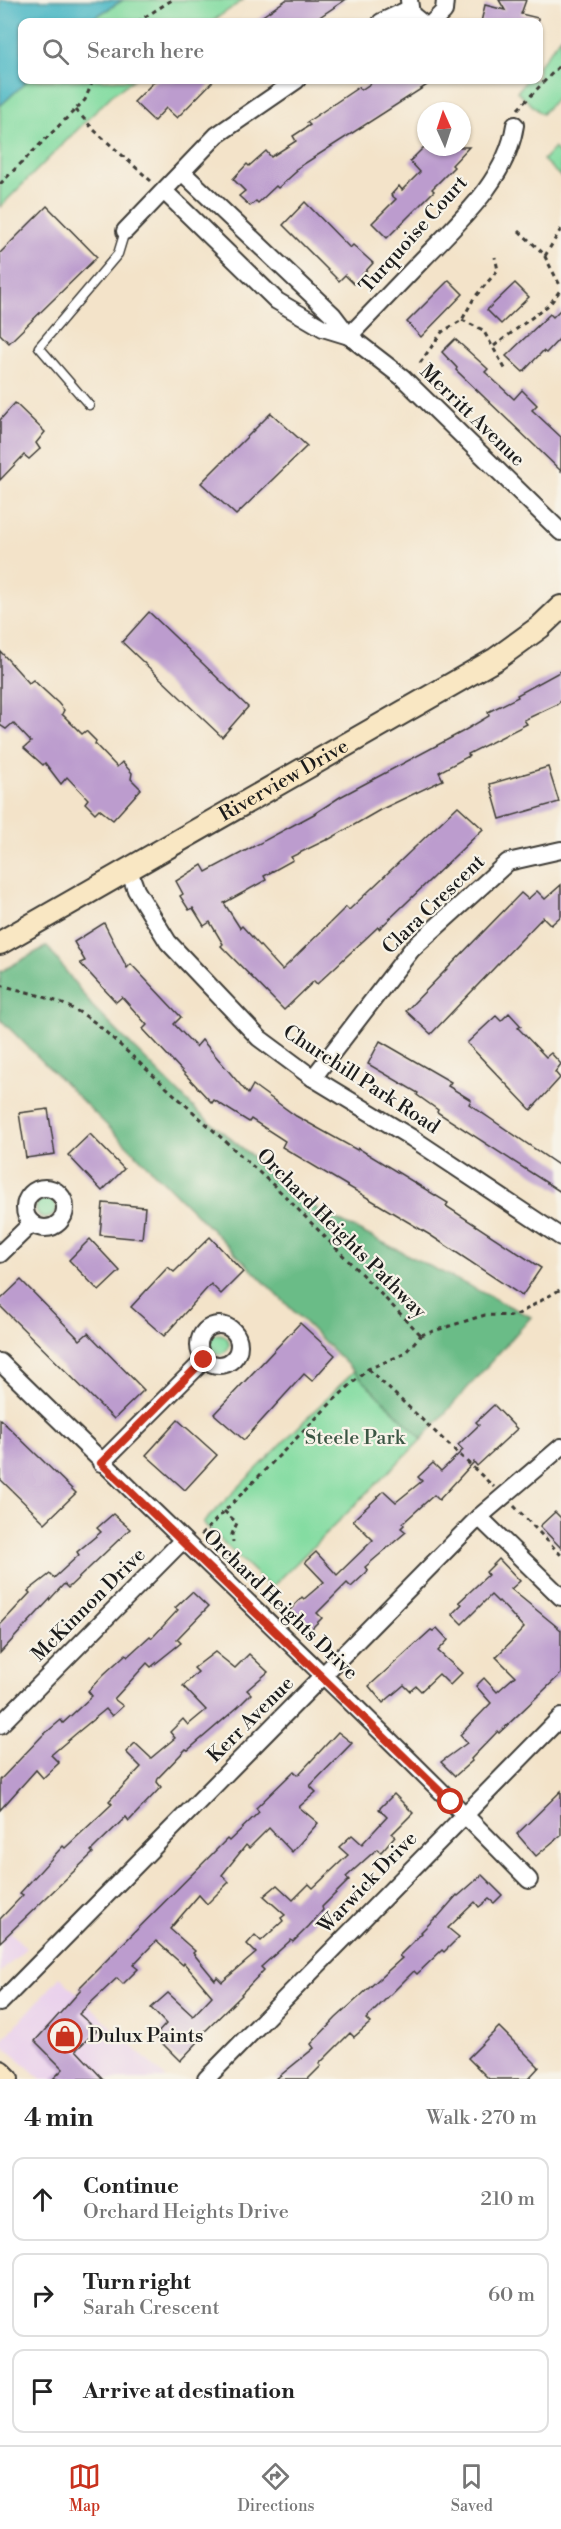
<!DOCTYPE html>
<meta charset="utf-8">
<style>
:root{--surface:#fff;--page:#f6f6f6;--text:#222;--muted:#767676;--line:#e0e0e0;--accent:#c8321e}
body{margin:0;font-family:"Libre Bodoni",serif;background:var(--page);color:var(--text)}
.compass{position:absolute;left:417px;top:102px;width:54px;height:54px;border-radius:50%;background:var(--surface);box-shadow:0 2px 4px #0004;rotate:357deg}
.stop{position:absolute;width:18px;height:18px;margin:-14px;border:4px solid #c8321e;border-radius:50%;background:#fff}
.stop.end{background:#c8321e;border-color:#fff;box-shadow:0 2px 6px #0008}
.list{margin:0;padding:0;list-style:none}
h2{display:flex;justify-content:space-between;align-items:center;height:78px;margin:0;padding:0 24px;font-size:26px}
h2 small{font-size:20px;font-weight:400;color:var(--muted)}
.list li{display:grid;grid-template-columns:39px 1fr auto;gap:18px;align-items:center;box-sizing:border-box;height:84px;margin:0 12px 12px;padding:0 12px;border:2px solid var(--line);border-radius:12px}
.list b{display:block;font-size:22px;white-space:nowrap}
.list p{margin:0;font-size:20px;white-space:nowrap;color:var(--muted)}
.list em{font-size:20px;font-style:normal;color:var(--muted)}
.icon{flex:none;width:33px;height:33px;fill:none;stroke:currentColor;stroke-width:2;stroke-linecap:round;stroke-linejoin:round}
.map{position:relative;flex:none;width:561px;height:2079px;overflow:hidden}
.search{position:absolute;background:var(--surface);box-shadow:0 2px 4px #0004;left:18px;right:18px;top:18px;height:66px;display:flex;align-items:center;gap:15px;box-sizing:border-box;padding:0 21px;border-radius:12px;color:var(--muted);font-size:22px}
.sheet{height:366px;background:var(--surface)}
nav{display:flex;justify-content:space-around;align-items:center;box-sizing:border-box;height:84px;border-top:2px solid var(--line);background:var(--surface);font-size:16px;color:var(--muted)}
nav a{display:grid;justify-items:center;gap:3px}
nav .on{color:var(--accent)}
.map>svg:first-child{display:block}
</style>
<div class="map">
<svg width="561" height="2079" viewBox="0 0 561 2079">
<rect width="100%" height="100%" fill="#f7f3e8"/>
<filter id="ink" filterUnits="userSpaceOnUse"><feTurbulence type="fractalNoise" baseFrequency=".0167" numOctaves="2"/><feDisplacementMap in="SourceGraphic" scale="12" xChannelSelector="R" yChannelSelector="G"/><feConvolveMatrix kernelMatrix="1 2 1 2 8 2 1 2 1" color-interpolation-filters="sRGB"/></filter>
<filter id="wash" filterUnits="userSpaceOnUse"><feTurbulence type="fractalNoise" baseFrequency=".008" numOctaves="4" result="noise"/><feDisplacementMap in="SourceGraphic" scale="24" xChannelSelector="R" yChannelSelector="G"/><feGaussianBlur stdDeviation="1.35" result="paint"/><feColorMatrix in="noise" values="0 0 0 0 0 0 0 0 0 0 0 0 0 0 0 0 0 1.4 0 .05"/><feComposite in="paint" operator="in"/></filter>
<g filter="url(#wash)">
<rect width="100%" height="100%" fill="#f3e3c9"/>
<g fill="#ead1ec">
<path d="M0,1921L26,1948L0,1973Z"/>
<path d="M60,1977L107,2022L167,2079H41L0,2043Z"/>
</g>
<g fill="#83dca1" stroke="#507c5e" stroke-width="1.5">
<path d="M123,0H243L211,22H87Z"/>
<path d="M561,37V93L542,114L517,92L527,80H538L539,65Z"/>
<path d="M28,80H133L113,94L0,207V106Z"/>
<path d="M554,148L561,155V177L543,160Z"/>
<circle cx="46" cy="1208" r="10"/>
<circle cx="219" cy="1344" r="10"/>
<path d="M356,1369L422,1439L271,1588L203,1523Z"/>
</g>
<path fill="#6abc87" stroke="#436c52" stroke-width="1.5" d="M47,946L92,1006L199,1113L320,1211L531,1317L422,1439L0,1019V972Z"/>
<path fill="#4ab7c5" stroke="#336a70" stroke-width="1.5" d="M0,0H123L87,22H22V80H28L0,106Z"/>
<g id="blocks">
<g fill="#bc9cce">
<path d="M286,0H345L312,22H254Z"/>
<path d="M499,0H526L521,14L538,18V22H481L485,5L505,10Z"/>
<path d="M156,80H214L177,118L166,108L154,121L134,102Z"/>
<path d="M376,80H435L296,169L297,171L278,188L276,186L258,203L256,201L250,206L239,196L245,191L233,179L247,164L249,166L266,151L271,157L296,141L293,136L310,125L307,122L359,87L361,90Z"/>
<path d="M424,147H469L452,165L454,167L432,189L434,191L387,238L372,223L396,199L391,195L399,186L402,190L420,172L410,161Z"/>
<path d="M305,202L350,248L353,245L373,263L354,284L345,275L339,281L283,225Z"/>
<path d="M47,206L97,257L9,343L0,334V253Z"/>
<path d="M449,280L463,294L421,337L407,322Z"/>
<path d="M515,283L529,297L501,324L487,310Z"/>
<path d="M561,309V337L546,353L543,351L523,372L506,356L550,314L553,317Z"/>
<path d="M455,339L488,369L485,372L514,399L522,390L537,405L532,410L561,437V471L456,370L457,368L442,352Z"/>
<path d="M15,403L45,432L36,443L40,449L29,459L24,455L0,480V420Z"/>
<path d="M271,413L307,446L236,515L201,483Z"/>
<path d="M149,612L248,707L222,737L122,642Z"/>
<path d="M0,651L29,683L33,680L58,703L64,710L62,714L82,734L86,731L96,741L95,744L117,767L122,762L132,773L131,779L141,789L113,820L99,809L95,813L85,803L88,799L67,777L61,784L45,763L43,765L24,748L31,742L13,723L6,729L0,725Z"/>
<path d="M561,671V701L556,705L524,720L527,724L468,754L469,756L439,772L443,780L380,810L328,840V839L291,857L293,860L264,876L266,880L224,903L240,928L242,926L282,970L346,907L349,910L458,806L483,829L379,929L378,927L317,984L314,981L284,1010L221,946L223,944L210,922L204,926L193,908L189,910L180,896L183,894L176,881L202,865L206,872L314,814L340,797L462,732L489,716L488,712L518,697L517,695Z"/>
<path d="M548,767L559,802L500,819L490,784Z"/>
<path d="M561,885V916L551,925L543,917L431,1034L406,1011L521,893L528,899L537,891L545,899Z"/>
<path d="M104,923L127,968L131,964L181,1017L174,1024L196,1047L202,1040L248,1094L253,1085L296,1116L357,1150L358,1148L448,1203L446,1206L541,1268L522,1296L430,1235L282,1147L285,1141L251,1119L249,1122L214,1100L212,1103L143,1029L147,1025L122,997L116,1002L80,963L85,961L74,942Z"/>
<path d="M509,1013L521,1026L518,1028L546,1057L551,1053L561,1064L555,1072L560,1078L531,1110L467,1043L496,1016L501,1021Z"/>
<path d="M380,1041L451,1082L448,1086L471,1100L469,1104L561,1167V1192L437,1112L438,1110L417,1095L418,1093L368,1064Z"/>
<path d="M48,1109L55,1154L26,1158L19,1113Z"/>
<path d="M90,1134L124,1169L102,1191L68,1155Z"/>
<path d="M103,1203L145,1207L142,1239L100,1235Z"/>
<path d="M210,1237L243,1272L221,1294L211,1284L164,1336L131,1307L168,1267L174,1272Z"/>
<path d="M90,1239L120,1271L99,1291L69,1260Z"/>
<path d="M21,1280L80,1340L88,1333L144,1390L114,1419L0,1306V1300Z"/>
<path d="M300,1323L335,1355L312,1381L304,1374L244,1440L214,1414Z"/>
<path d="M494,1405L517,1429L477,1466L474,1462L439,1500L434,1495L403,1523L404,1525L401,1528L406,1532L365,1567L368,1571L351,1587L347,1583L317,1613L322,1618L308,1632L288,1612L302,1597L304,1599L324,1582L305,1562L316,1552L337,1575L373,1540L353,1520L384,1491L396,1502L422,1481L418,1477L433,1463L441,1471L463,1450L458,1445L479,1425L476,1422Z"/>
<path d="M0,1419L76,1493L45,1523L0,1479Z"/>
<path d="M178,1420L217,1455L185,1490L146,1455Z"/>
<path d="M555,1512L561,1518V1548L540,1526Z"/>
<path d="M113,1514L130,1529L68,1588L64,1584L0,1653V1625L30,1593L28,1591L50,1574L54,1578L79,1555L77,1552L101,1532L97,1528Z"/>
<path d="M499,1559L520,1581L511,1589L561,1630V1674L499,1733L498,1731L471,1759L472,1761L455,1776L441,1762L467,1743L460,1735L491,1703L476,1686L484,1678L497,1692L515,1676L496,1657L524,1628L499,1601L498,1602L491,1595L462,1624L452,1614L462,1604L459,1602L488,1575L486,1572Z"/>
<path d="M192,1592L208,1607L177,1639L181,1643L151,1667L147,1663L114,1699L123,1706L112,1716L106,1709L78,1732L51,1755L59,1763L43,1778L36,1770L0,1810V1780L42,1736L61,1720L63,1723L92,1696L88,1691L103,1675L126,1654L128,1656L150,1636L152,1638L178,1610L175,1608Z"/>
<path d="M437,1628L448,1640L438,1651L462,1673L450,1685L439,1674L421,1691L416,1686L410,1691L404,1685L383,1703L369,1686L431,1630L433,1631Z"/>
<path d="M215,1652L235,1668L249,1654L268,1672L247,1690L251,1694L238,1707L188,1750L186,1749L158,1778L157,1782L161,1787L143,1806L129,1821L126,1817L97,1845L91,1851L93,1853L0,1942V1919L23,1895L20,1893L63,1846L65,1848L112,1804L109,1801L141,1767L126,1752L135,1743L151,1758L175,1738L170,1732L183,1719L188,1725L206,1710L183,1686L198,1672L194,1668Z"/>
<path d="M338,1732L352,1743L310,1786L316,1792L299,1807L318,1823L292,1852L269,1828L249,1848L246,1845L222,1875L229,1882L207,1904L199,1895L170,1929L195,1951L193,1953L215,1980L217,1977L222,1982L256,1953L247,1944L255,1935L261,1941L283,1921L281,1918L285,1915L264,1896L277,1885L293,1900L309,1884L313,1888L348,1855L339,1847L352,1835L362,1844L387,1817L379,1809L394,1794L413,1813L392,1834L395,1836L381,1852L377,1849L346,1877L349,1880L322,1907L323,1910L309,1926L293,1942L291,1940L261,1967L264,1970L241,1994L242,1995L196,2040L198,2042L180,2061L155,2036L166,2024L151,2008L168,1993L193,2016L212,1996L184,1963L183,1965L156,1941L133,1965L138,1969L123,1984L117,1978L79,2014L97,2030L76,2050L103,2079H53L63,2069L35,2041L81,1990L79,1988L227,1839L229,1841L259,1812L256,1808L294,1771L298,1775Z"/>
<path d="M561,1791V1835L536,1856L517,1834Z"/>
<path d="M482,1875L502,1895L494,1903L489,1899L479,1907L475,1902L448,1928L459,1937L444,1952L442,1950L417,1974L414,1971L366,2019L370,2023L354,2037L350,2033L319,2064L321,2066L308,2079H276L314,2048L311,2044L336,2018L402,1958L399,1956L422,1933L421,1932L436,1917L437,1918L457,1895L458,1896Z"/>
<path d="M499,2027L539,2067L528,2079H489L468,2058Z"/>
</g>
</g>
</g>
<g filter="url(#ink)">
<use href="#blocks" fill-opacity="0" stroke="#3c3a36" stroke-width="1.5"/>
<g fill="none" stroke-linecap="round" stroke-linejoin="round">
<g stroke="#3c3a36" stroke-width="11">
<path id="lane" d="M89,405L39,347L118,254L125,231"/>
</g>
<g stroke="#3c3a36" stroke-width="20">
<g id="street">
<path d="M409,0L411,14L421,22"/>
<path d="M381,22L409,9"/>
<path d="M433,22L444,11L445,0"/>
<path d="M182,172L333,315L349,336L402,377L561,532"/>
<path d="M164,191L277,301L323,328L349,336"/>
<path d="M125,231L217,135L297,80"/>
<path d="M349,336C374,310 398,285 423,259C460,221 507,179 515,125"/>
<path d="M128,868L136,890L168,942L259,1038L313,1078L412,1138L561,1237"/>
<path d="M313,1078L412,949L508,862L561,850"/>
<circle cx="45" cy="1208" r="20"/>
<path d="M0,1254L32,1223"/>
<circle cx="219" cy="1345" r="20"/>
<path d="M0,1362C176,1535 357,1704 529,1880"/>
<path d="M101,1463L204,1360"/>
<path d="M479,1517L561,1597"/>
<path d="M0,1725L183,1540"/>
<path d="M0,2003L479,1517L561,1447"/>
<path d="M206,2079L561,1717"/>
</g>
</g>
<g stroke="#3c3a36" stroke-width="26">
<g id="secondary">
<path id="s1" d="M0,943L496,659L540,627L561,607"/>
<path d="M0,2072L7,2079"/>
</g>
</g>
<g stroke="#3c3a36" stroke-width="3" stroke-dasharray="4.5 4.5" stroke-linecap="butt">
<path d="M137,22L172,0"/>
<path d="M518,109L561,64"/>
<path d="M76,110L94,130L151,181"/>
<path d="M0,184L85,100L93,80"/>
<path d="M519,231L543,253L561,287"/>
<path d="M545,256L561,229"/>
<path d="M462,320L483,330L507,372"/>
<path d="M494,346L550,304L561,289"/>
<path d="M420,363L442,332L462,320L474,298L498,270L495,257"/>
<path d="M0,985C38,995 65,1000 97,1024L283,1194L421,1335"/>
<path d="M421,1335L485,1315L515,1316L561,1289"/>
<path d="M368,1369L494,1487"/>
<path d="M514,1506L561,1555"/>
<path d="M224,1511L237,1523L232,1534L233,1542"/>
<path d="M201,1535L334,1400L368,1369L404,1354L421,1335"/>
</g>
<use href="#lane" stroke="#fff" stroke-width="8"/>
<use href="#street" stroke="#fff" stroke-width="16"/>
<use href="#secondary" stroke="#f9e7c3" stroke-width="22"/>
</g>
</g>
<g fill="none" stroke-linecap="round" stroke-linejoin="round" filter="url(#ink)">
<path stroke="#c8321e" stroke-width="8" d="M204,1360L101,1463L451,1802"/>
</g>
<defs>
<g id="shop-ring" transform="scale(1.725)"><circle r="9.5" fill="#f7f3e8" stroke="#c8321e" stroke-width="1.5"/><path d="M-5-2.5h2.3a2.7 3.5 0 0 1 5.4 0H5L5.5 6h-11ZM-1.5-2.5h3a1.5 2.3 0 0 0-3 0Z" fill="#c8321e"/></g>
</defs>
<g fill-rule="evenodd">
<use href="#shop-ring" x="65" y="2036"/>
</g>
<g text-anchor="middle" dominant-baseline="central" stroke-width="4.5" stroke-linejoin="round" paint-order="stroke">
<g font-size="20" fill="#1c1c1c" stroke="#f7f3e8">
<text transform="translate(414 235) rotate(-48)">Turquoise Court</text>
<text transform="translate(472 416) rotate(44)">Merritt Avenue</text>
<text stroke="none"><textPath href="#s1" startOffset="327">Riverview Drive</textPath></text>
<text transform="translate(434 905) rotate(-44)">Clara Crescent</text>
<text transform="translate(361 1080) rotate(33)">Churchill Park Road</text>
<text transform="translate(341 1234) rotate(45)">Orchard Heights Pathway</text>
<text transform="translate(89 1605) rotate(-45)">McKinnon Drive</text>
<text transform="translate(280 1605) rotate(44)">Orchard Heights Drive</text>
<text transform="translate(251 1720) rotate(-45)">Kerr Avenue</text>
<text transform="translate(368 1883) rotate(-46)">Warwick Drive</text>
</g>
<g font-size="20" fill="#3b5644" stroke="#f7f3e8">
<text x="355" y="1438">Steele Park</text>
</g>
<g font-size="20" fill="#1c1c1c" stroke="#f7f3e8" text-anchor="start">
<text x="88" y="2036">Dulux Paints</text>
</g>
</g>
</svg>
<svg class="compass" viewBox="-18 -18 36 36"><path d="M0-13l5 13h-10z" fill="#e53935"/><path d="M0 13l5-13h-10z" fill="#767676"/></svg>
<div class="stop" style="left:451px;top:1802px"></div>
<div class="stop end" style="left:204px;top:1360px"></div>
<div class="search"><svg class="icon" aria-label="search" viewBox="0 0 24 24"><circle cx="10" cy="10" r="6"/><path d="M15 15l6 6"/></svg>Search here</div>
</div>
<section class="sheet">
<h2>4 min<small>Walk · 270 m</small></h2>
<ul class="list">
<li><svg class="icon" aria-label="ahead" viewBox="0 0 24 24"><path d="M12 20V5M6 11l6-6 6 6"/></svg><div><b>Continue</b><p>Orchard Heights Drive</p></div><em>210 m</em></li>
<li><svg class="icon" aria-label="right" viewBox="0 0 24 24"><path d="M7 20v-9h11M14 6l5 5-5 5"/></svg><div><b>Turn right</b><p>Sarah Crescent</p></div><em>60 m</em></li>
<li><svg class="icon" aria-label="arrive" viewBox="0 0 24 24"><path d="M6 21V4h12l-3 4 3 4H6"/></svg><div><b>Arrive at destination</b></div></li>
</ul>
</section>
<nav>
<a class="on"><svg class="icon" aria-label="map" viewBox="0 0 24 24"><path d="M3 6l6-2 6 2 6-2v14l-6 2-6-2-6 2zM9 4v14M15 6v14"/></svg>Map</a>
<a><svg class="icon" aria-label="directions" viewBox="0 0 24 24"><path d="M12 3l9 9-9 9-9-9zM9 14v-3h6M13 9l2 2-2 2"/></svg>Directions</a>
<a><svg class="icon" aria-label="saved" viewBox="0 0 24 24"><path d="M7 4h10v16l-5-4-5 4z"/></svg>Saved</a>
</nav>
